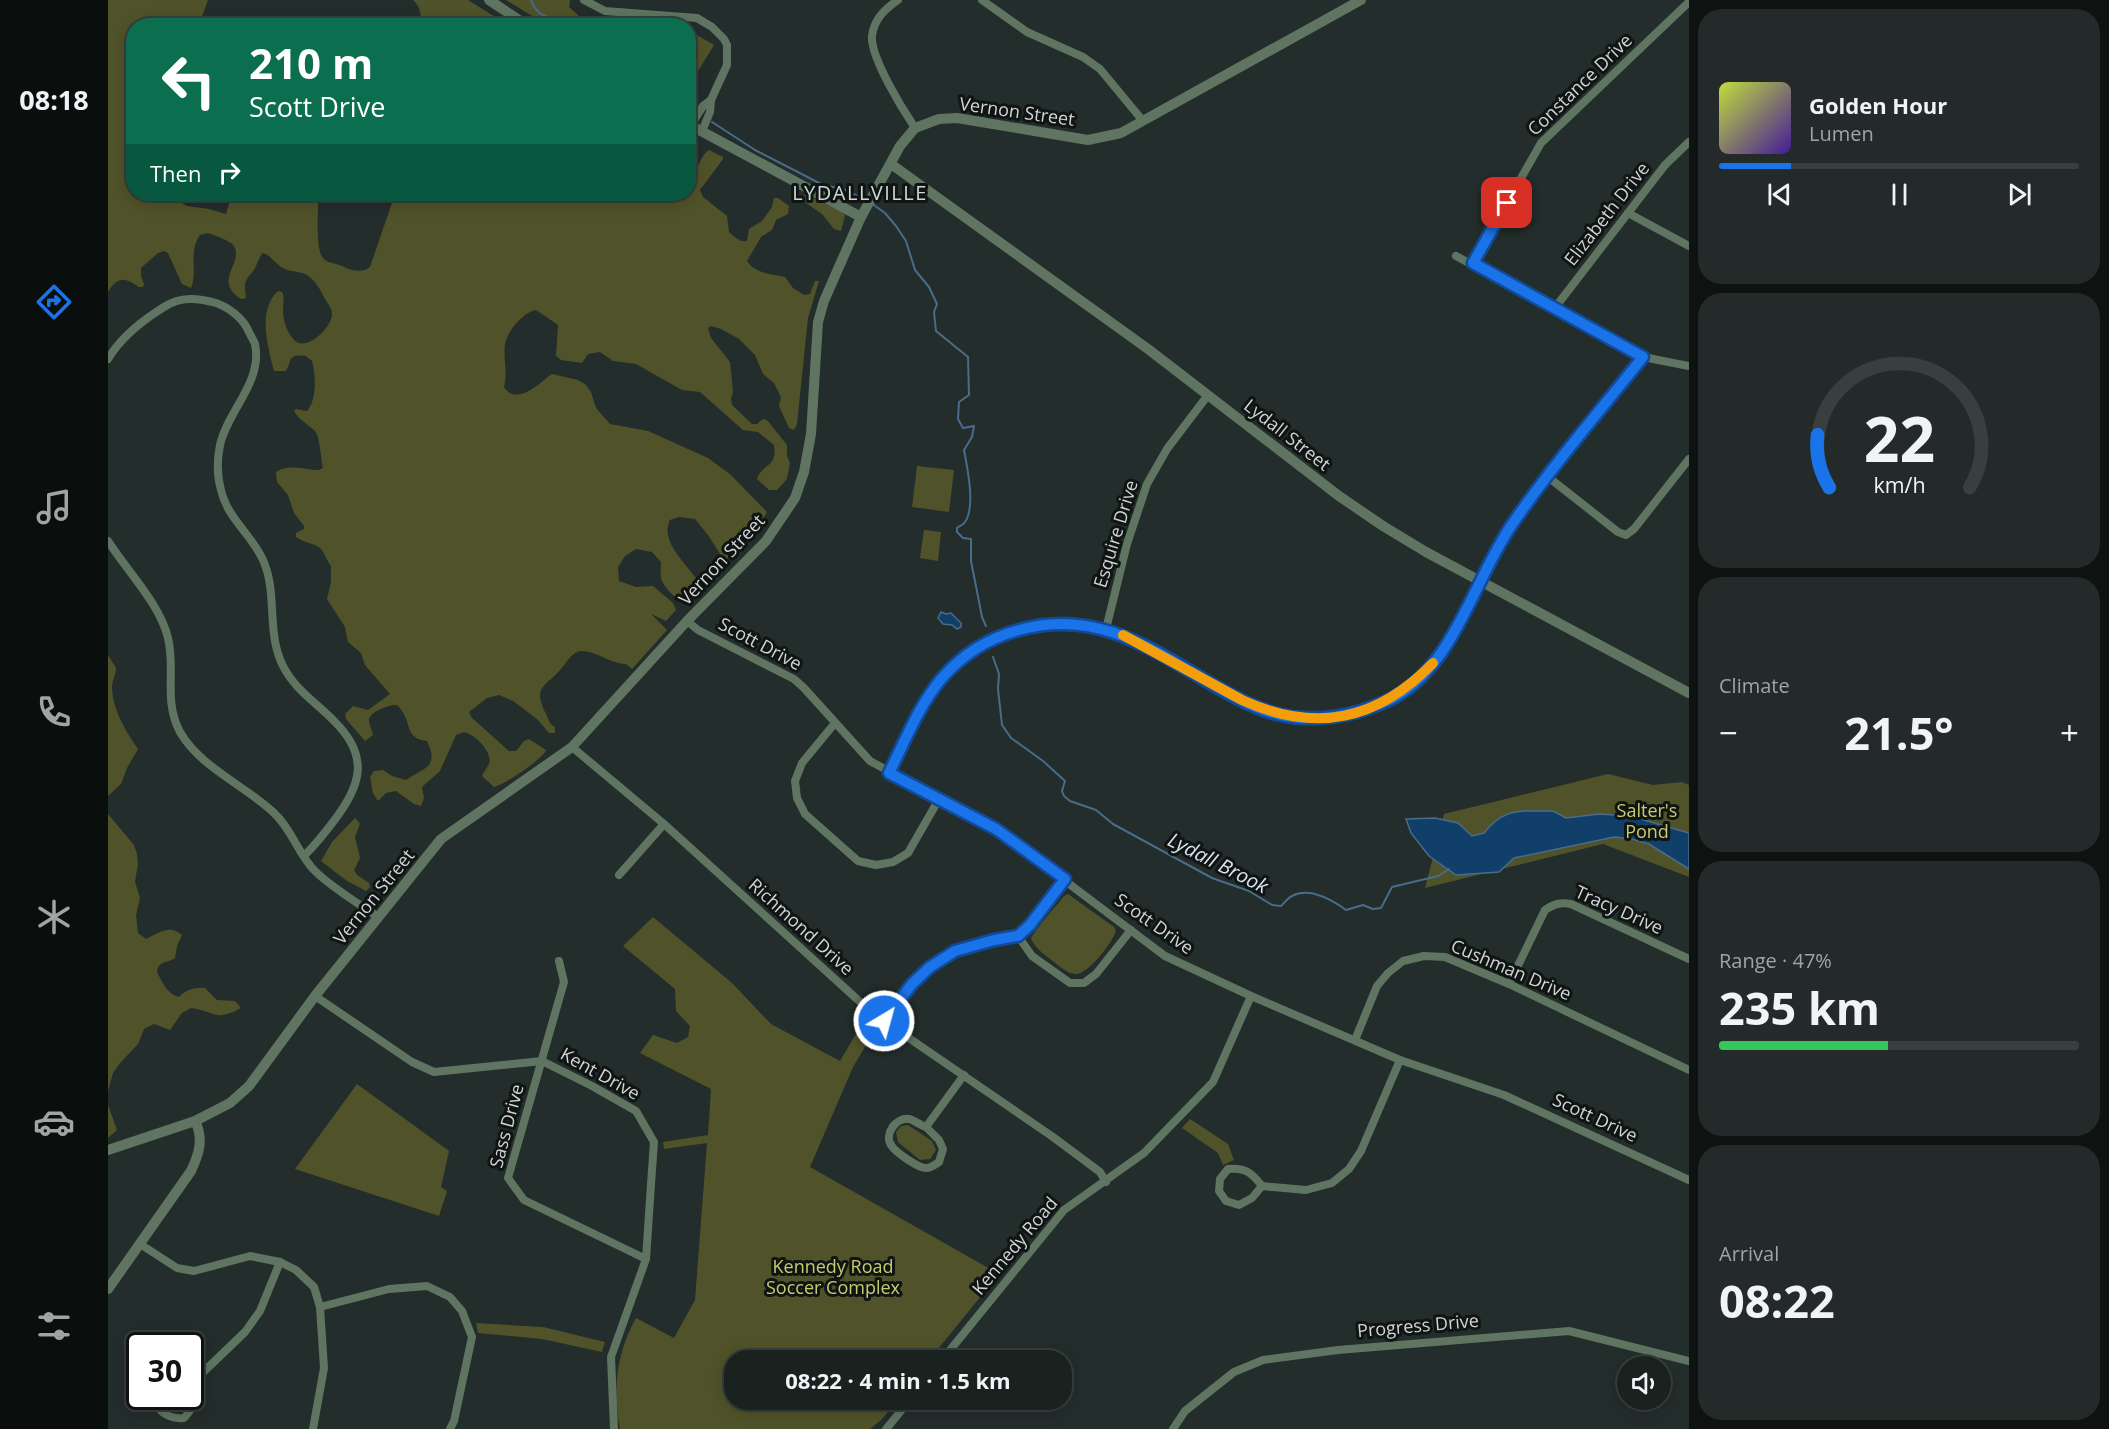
<!DOCTYPE html>
<html lang="en">
<head>
<meta charset="utf-8">
<style>
	:root { --surface:#1a2220; --page:#232a29; --text:#f1f3f6; --muted:#9fa4a5; --line:#383f3e; --accent:#1a73e8 }
	body { margin:0; font-family:"Open Sans",sans-serif; background:var(--page); color:var(--text); height:100vh; display:flex; flex-direction:column; font-size:22px; white-space:nowrap }
	* { box-sizing:border-box; margin:0 }
	p { font-size:20px; color:var(--muted) }
	.icon { flex:none; width:33px; height:33px; fill:none; stroke:currentColor; stroke-width:2; stroke-linecap:round; stroke-linejoin:round }
	.map { position:relative; flex:1; overflow:hidden }
	.details { display:flex; flex-direction:column; gap:9px; padding:9px; background:#0e1312; width:420px }
	.details>* { flex:none }
	.guide { position:absolute; left:18px; top:18px; width:570px; height:183px; border-radius:24px; box-shadow:0 3px 15px #0003,0 0 0 2px var(--line); background:#0b6e4f; color:#fff; overflow:hidden }
	.fabs { position:absolute; left:1509px; top:1356px; display:grid; gap:12px }
	.fabs a { display:grid; place-items:center; width:54px; height:54px; border-radius:50%; background:var(--surface); box-shadow:0 3px 15px #0003,0 0 0 2px var(--line); font-size:30px }
	.speed { position:absolute; left:18px; top:1332px; display:flex; gap:12px; font-size:30px; font-weight:700; text-align:center }
	.speed>* { display:grid; place-content:center; width:78px; height:78px; border-radius:50%; background:var(--surface); box-shadow:0 3px 15px #0003,0 0 0 2px var(--line); line-height:1 }
	.speed .limit { border:3px solid #111; border-radius:9px; background:#fff; color:#111 }
	.pin { position:absolute; display:grid; place-items:center; width:51px; height:51px; color:#fff; margin:-26px; border-radius:12px; box-shadow:0 3px 9px #0006 }
	.me { position:absolute; width:66px; margin:-33px; rotate:37deg; stroke-linejoin:round; filter:drop-shadow(0 0 4px #0008) }
	.turn { display:flex; align-items:center; gap:21px; height:126px; padding:0 24px; font-size:27px }
	.turn .icon { width:78px; height:78px; stroke-width:2.5 }
	.turn b { display:block; font-size:42px; line-height:51px }
	.then { display:flex; align-items:center; height:57px; padding:0 24px; background:#0003; gap:12px; font-size:22px }
	.big { font-size:45px; font-weight:700; line-height:1.1 }
	.details .tile { flex:1; display:flex; flex-direction:column; justify-content:center; gap:9px; min-width:0; padding:0 21px; border-radius:24px; background:var(--page) }
	.details .dial { align-items:center; gap:0 }
	.dial svg { height:156px; overflow:visible; fill:none; stroke:var(--line); stroke-width:7; stroke-linecap:round; text-anchor:middle }
	.dial text { fill:var(--text); stroke:none }
	.song { display:flex; align-items:center; gap:18px }
	.cover { width:72px; height:72px; border-radius:9px; background:linear-gradient(135deg,hsl(70 70% 55%),hsl(260 70% 35%)) }
	.played { height:6px; border-radius:3px; background:linear-gradient(90deg,var(--accent) 20%,var(--line) 20%) }
	.keys { display:flex; justify-content:space-around; direction:ltr }
	.heat { display:flex; justify-content:space-between; align-items:center; font-size:33px; direction:ltr }
	.charge { height:9px; border-radius:4px; background:linear-gradient(90deg,#34c759 47%,var(--line) 0) }
	.trip { position:absolute; left:616px; top:1350px; width:348px; height:60px; border-radius:24px; background:var(--surface); box-shadow:0 3px 15px #0003,0 0 0 2px var(--line); font-weight:700; line-height:60px; text-align:center }
	main { display:flex; flex:1; min-height:0 }
	.tab-bar { display:flex; flex-direction:column; width:108px; justify-content:space-around; align-items:center; background:#0a0e0d; color:var(--muted) }
	.tab-bar .icon { width:42px; height:42px }
	.tab-bar .active { color:var(--accent) }
	.tab-bar b { font-size:27px; color:var(--text) }
	.map>svg:first-child { display:block }
	.green { fill:#505329 }
	.water { fill:#103f6a; stroke:#496c8a; stroke-width:1.5 }
	.lines { fill:none; stroke-linecap:round; stroke-linejoin:round }
	.stream { stroke:#496c8a; stroke-width:2 }
	.minor { stroke:#5f7561; stroke-width:8 }
	.tertiary { stroke:#5f7561; stroke-width:10 }
	.route-casing { stroke:#114b97; stroke-width:15 }
	.route { stroke:#1a73e8; stroke-width:10 }
	.slow { stroke:#f59e0b; stroke-width:10 }
	.labels { text-anchor:middle; stroke-width:6; stroke-linejoin:round; paint-order:stroke }
	.street-label { font-size:18px; fill:#cfd6d5; stroke:#101413 }
	.park-label { font-size:18px; fill:#c6cd6e; stroke:#101413 }
	.neighbourhood-label { font-size:20px; letter-spacing:1.5px; fill:#ccd9d6; stroke:#101413 }
	.water-label { font-size:20px; font-style:italic; fill:#d7e4f2; stroke:#101413 }
</style>
</head>
<body>
<main>
<nav class="tab-bar">
<b>08:18</b>
<svg class="icon active" aria-label="directions" viewBox="0 0 24 24"><path d="M12 3l9 9-9 9-9-9zM9 14v-3h6M13 9l2 2-2 2"/></svg>
<svg class="icon" aria-label="music" viewBox="0 0 24 24"><path d="M9 18V5l10-2v13"/><circle cx="6" cy="18" r="3"/><circle cx="16" cy="16" r="3"/></svg>
<svg class="icon" aria-label="phone" viewBox="0 0 24 24"><path d="M5 4h4l2 5-3 2q2 4 5 5l2-3 5 2v4C11 20 4 13 5 4z"/></svg>
<svg class="icon" aria-label="climate" viewBox="0 0 24 24"><path d="M12 3v18M4 7l16 10M4 17L20 7"/></svg>
<svg class="icon" aria-label="car" viewBox="0 0 24 24"><path d="M5 17H2v-5l4-1 3-4h7l3 4 3 1v5h-3M9 17h6M6 11h13"/><circle cx="7" cy="17" r="2"/><circle cx="17" cy="17" r="2"/></svg>
<svg class="icon" aria-label="filters" viewBox="0 0 24 24"><path d="M4 7h16M4 17h16"/><circle cx="9" cy="7" r="2"/><circle cx="15" cy="17" r="2"/></svg>
</nav>
<div class="map">
<svg width="1581" height="1429" viewBox="0 0 1581 1429">
	<rect width="100%" height="100%" fill="#232d2b"/>
	<g class="green">
		<path d="M 0,0 L 100,0 L 93,19 L 93,25 L 26,26 L 25,129 L 17,151 L 16,166 L 25,177 L 26,194 L 59,194 L 79,206 L 101,209 L 118,214 L 124,194 L 211,194 C 210,205 207,250 215,258 C 220,264 230,263 236,267 C 244,271 255,273 262,267 L 287,194 L 580,194 L 581,180 C 591,173 590,157 601,150 L 615,157 L 615,159 L 592,190 L 595,197 L 619,216 L 621,232 C 625,236 633,243 639,241 L 641,229 L 654,221 L 664,207 L 666,198 L 670,198 L 681,206 L 680,214 L 668,220 L 664,230 L 653,237 L 639,261 C 646,273 665,275 677,277 L 685,288 L 696,295 L 702,294 L 707,281 L 711,281 L 700,318 L 689,424 L 686,430 L 681,428 L 671,406 L 673,398 L 671,393 L 666,383 L 655,374 L 647,355 L 631,339 L 613,329 L 603,326 L 600,328 L 603,338 L 622,362 L 625,392 L 623,399 L 624,405 L 644,424 L 649,424 L 655,419 L 659,420 L 679,445 L 679,456 L 682,463 L 679,479 L 669,490 L 661,490 L 649,479 C 653,464 670,468 666,445 L 650,432 L 635,430 L 592,392 L 574,390 L 528,364 L 505,361 L 492,352 L 480,354 L 474,363 L 453,360 L 448,356 L 450,325 L 428,310 C 415,312 399,332 397,344 C 395,358 400,372 396,387 C 409,407 431,383 444,374 L 470,380 L 477,384 L 483,392 L 488,408 L 502,424 L 540,431 L 600,458 L 623,475 L 659,512 C 657,518 624,558 618,560 L 614,557 L 600,535 L 587,519 L 571,517 L 562,520 C 551,542 580,565 590,581 L 589,590 L 579,603 C 569,601 556,588 553,578 C 552,573 553,567 553,562 L 544,552 L 528,549 L 517,556 L 510,567 L 511,581 L 528,587 L 545,586 L 565,603 L 568,610 L 558,621 L 543,614 L 559,630 L 524,669 L 518,664 C 503,664 489,651 473,651 C 463,652 458,664 452,670 C 437,687 425,687 437,712 C 441,719 440,723 447,727 L 447,733 L 441,733 L 429,719 L 405,701 L 391,695 L 379,698 L 361,712 L 364,718 L 401,751 L 408,751 L 416,741 L 421,739 L 438,750 C 434,760 397,784 386,787 L 374,776 C 376,771 379,768 381,764 C 385,751 366,734 356,732 L 348,735 L 332,771 L 314,787 L 316,798 L 313,806 L 306,804 L 288,791 L 278,793 L 270,801 L 265,793 L 262,777 L 266,771 L 275,770 L 284,776 L 298,780 C 315,768 332,768 319,741 C 294,738 306,721 289,705 C 282,704 261,712 261,720 C 261,724 264,731 265,735 L 257,741 L 238,719 L 237,714 L 245,706 L 260,710 L 282,694 L 257,665 L 253,653 L 240,642 L 237,627 L 219,599 L 223,582 L 223,566 C 218,560 217,553 212,548 C 206,543 196,543 188,537 L 188,533 L 196,529 L 196,526 L 186,513 L 180,495 L 169,482 L 168,472 C 180,463 198,470 211,470 L 215,468 C 213,459 212,437 207,431 C 200,424 191,420 186,411 L 188,409 L 199,411 C 209,400 208,375 204,361 L 198,356 C 179,354 185,359 178,371 L 166,371 C 160,347 149,310 170,291 L 174,292 C 177,298 175,304 175,310 C 175,321 179,332 186,340 C 198,353 225,327 224,313 C 223,306 218,302 216,297 C 212,289 207,280 199,275 C 192,271 184,272 177,269 C 168,265 164,256 155,253 C 149,259 150,265 145,271 C 136,282 136,282 138,298 L 133,299 C 104,280 136,264 126,246 C 123,241 106,235 100,233 L 92,235 C 80,251 90,273 83,288 L 74,284 L 60,253 L 56,251 L 50,253 L 33,268 L 33,276 L 36,284 L 35,287 L 31,287 C 18,278 10,275 0,292 Z"/>
		<path d="M 305,0 L 360,0 L 400,25 L 311,25 C 315,16 312,6 305,0 Z"/>
		<polygon points="398,0 462,0 461,7 471,16 477,25 439,25"/>
		<polygon points="587,34 606,45 584,81 581,79 581,46"/>
		<polygon points="697,194 734,212 737,215 733,231 726,229 714,214 698,203 695,198"/>
		<polygon points="809,466 846,470 841,512 804,507"/>
		<polygon points="816,530 833,532 830,561 812,558"/>
		<path d="M 0,655 L 8,668 C 8,675 4,680 4,687 C 4,708 18,732 30,749 L 19,768 L 13,784 L 0,796 Z"/>
		<polygon points="1500,774 1545,785 1574,782 1581,785 1581,877 1495,844 1317,888 1336,814"/>
		<path d="M 0,814 L 26,845 L 29,854 L 30,864 L 27,882 L 32,898 L 28,915 L 30,933 L 38,939 C 51,933 61,924 74,935 L 69,946 L 67,958 C 58,964 51,960 49,972 C 54,982 60,995 71,997 C 77,990 88,987 97,988 L 109,1000 L 127,1001 L 133,1008 C 107,1022 109,1012 83,1008 L 74,1013 L 62,1030 L 46,1024 L 36,1029 L 30,1044 L 12,1063 L 5,1073 L 0,1091 Z"/>
		<polygon points="247,818 252,824 247,837 252,858 246,870 249,875 261,883 262,887 258,891 239,881 213,861 224,842"/>
		<path d="M 960,894 L 1006,927 L 1008,931 C 1004,943 980,975 967,974 C 959,973 952,967 946,962 C 937,955 928,949 923,939 C 924,933 950,904 956,896 Z"/>
		<path d="M 545,917 L 624,983 L 663,1024 L 732,1061 L 758,1017 L 770,1025 L 745,1067 L 702,1167 L 891,1274 L 821,1360 L 627,1360 L 627,1400 L 790,1400 L 773,1420 L 762,1429 L 512,1429 C 505,1388 508,1354 528,1318 L 566,1338 L 587,1300 L 599,1143 L 556,1149 L 555,1142 L 600,1135 L 603,1089 L 532,1053 L 545,1035 L 569,1043 L 580,1037 L 582,1026 L 568,1011 L 567,989 L 515,946 Z"/>
		<polygon points="249,1084 341,1151 333,1187 339,1191 331,1216 187,1169"/>
		<polygon points="0,1105 9,1130 0,1138"/>
		<polygon points="1082,1119 1120,1144 1126,1160 1115,1165 1110,1153 1074,1128"/>
		<polygon points="800,1125 824,1141 828,1150 822,1159 812,1160 790,1142 788,1132 793,1126"/>
		<polygon points="368,1323 435,1327 497,1342 494,1352 434,1339 370,1333"/>
	</g>
	<g class="water">
		<polygon points="833,612 838,614 843,613 853,623 853,627 849,629 844,625 835,624 830,618"/>
		<path d="M 1416,811 L 1445,811 L 1458,818 L 1491,814 L 1522,816 L 1581,833 L 1581,869 L 1541,844 L 1524,839 L 1506,837 L 1406,858 L 1391,872 L 1348,875 L 1321,856 L 1303,833 L 1298,819 L 1327,818 L 1350,823 L 1364,836 L 1376,833 C 1387,819 1398,812 1416,811 Z"/>
	</g>
	<g class="lines">
		<g class="stream">
			<path d="M 423,0 C 431,22 444,13 459,26"/>
			<polyline points="580,104 587,108"/>
			<polyline points="604,122 647,150 715,185 735,189 758,200"/>
			<path d="M 763,203 L 777,213 L 788,226 L 798,241 L 807,270 L 821,287 L 829,304 L 826,312 L 828,331 L 860,357 L 861,395 L 851,402 L 850,419 L 855,428 L 866,426 L 864,437 L 856,450 C 859,467 868,506 857,522 C 855,525 852,526 849,528 L 849,532 L 855,538 L 863,539 L 863,561 L 874,617 L 878,626"/>
			<path d="M 885,657 L 891,674 L 890,689 L 894,725 L 903,738 L 935,761 L 957,781 L 954,791 L 956,796 L 962,801 L 988,810 L 1005,824 L 1104,878 L 1141,891 L 1164,905 L 1173,906 C 1176,903 1180,898 1184,896 C 1201,887 1224,900 1238,910 L 1255,905 L 1265,909 L 1273,908 L 1284,887 L 1330,876 L 1341,869"/>
		</g>
		<g class="minor">
			<polyline points="476,0 497,11 589,18 604,27 616,39 619,45 619,65 603,100 602,112 594,131"/>
			<path d="M 790,0 C 777,9 766,19 764,36 C 762,57 795,110 807,128"/>
			<polyline points="874,0 919,32 975,57 992,69 1035,121"/>
			<polyline points="583,125 595,106 603,100"/>
			<polyline points="1520,213 1581,246"/>
			<polyline points="1348,256 1535,357 1581,366"/>
			<polyline points="1365,263 1433,143 1581,2"/>
			<polyline points="1446,309 1557,165 1581,142"/>
			<path d="M 0,359 C 13,337 35,320 56,307 C 73,296 90,298 108,303 C 120,307 133,317 139,328 C 141,333 145,339 147,344 C 155,382 120,410 112,445 C 109,460 109,476 113,490 C 119,518 144,535 155,560 C 170,593 158,633 175,666 C 187,690 209,703 227,722 C 262,757 253,786 225,822 C 216,834 207,845 196,856"/>
			<polyline points="1440,477 1510,532 1518,535 1526,529 1581,459"/>
			<path d="M 0,541 C 19,571 52,604 60,638 C 68,670 55,700 72,732 C 92,767 136,785 165,812 C 184,829 190,854 207,871 C 224,888 250,903 270,917"/>
			<polyline points="579,621 590,630 686,679 696,688 762,761 888,829 1057,956 1143,996 1292,1060 1396,1095 1581,1180"/>
			<polyline points="998,629 1019,544 1039,484 1059,449 1100,395"/>
			<polyline points="727,723 694,763 687,781 689,798 697,814 750,861 768,865 785,862 800,853 831,799"/>
			<polyline points="464,747 556,824 750,1000 776,1021 945,1137 992,1172 998,1182"/>
			<path d="M 781,773 C 797,741 811,705 834,678 C 854,655 881,638 911,630 C 987,608 1040,647 1103,683 C 1125,696 1148,709 1173,715 C 1208,723 1246,716 1279,701 C 1347,669 1365,580 1405,523 C 1445,466 1491,412 1535,357"/>
			<polyline points="511,875 556,824"/>
			<polyline points="910,936 924,956 962,983 976,983 988,974 1023,930"/>
			<polyline points="451,961 456,982 400,1178 416,1200 538,1259"/>
			<path d="M 1401,984 L 1437,910 C 1446,904 1452,902 1463,904 L 1581,959"/>
			<polyline points="207,996 304,1062 326,1072 434,1061 484,1086 528,1111 546,1142 543,1184 538,1259 503,1357 506,1429"/>
			<polyline points="776,1021 804,984 822,967 847,951 886,940 910,936 922,925 957,879"/>
			<polyline points="1247,1040 1269,986 1280,973 1295,961 1316,956 1337,957 1401,984 1581,1070"/>
			<path d="M 818,1127 L 831,1140 L 835,1149 L 831,1162 C 827,1165 823,1168 818,1168 C 810,1168 787,1152 783,1145 C 776,1134 788,1117 801,1119 C 806,1120 812,1125 818,1127 L 856,1075"/>
			<path d="M 1154,1186 L 1144,1198 L 1131,1205 L 1118,1201 L 1111,1191 L 1112,1179 L 1120,1169 C 1137,1167 1144,1173 1154,1186 L 1198,1190 L 1224,1183 L 1241,1169 L 1253,1151 L 1292,1060"/>
			<polyline points="32,1244 69,1268 86,1271 142,1256 172,1262 188,1270 206,1287 212,1307 216,1368 205,1429"/>
			<polyline points="212,1307 281,1289 319,1286 342,1297 354,1311 364,1337 346,1421 342,1429"/>
			<polyline points="834,1360 956,1210 1036,1153 1105,1082 1143,996"/>
			<path d="M 50,1396 C 46,1413 63,1419 76,1418 C 88,1406 86,1396 87,1380 L 137,1332 L 152,1311 L 172,1262"/>
			<polyline points="778,1429 802,1400"/>
			<polyline points="1065,1429 1077,1411 1126,1372 1155,1360 1230,1350 1461,1331 1581,1361"/>
		</g>
		<g class="tertiary">
			<polyline points="381,0 420,26"/>
			<polyline points="580,124 753,217"/>
			<polyline points="783,164 1040,349 1231,496 1275,526 1318,552 1581,693"/>
			<polyline points="0,1150 87,1121 122,1103 141,1086 207,996 333,839 464,747 579,621 658,541 687,498 696,472 703,434 710,322 716,301 734,260 753,217 792,146 807,128 831,119 849,118 980,140 1013,133 1253,0"/>
			<path d="M 0,1289 L 83,1171 C 91,1154 96,1139 87,1121"/>
		</g>
	</g>
	<g class="lines">
		<g class="route-casing">
			<path id="route" d="M 776,1021 L 804,984 L 822,967 L 847,951 L 886,940 L 910,936 L 922,925 L 957,879 L 888,829 L 781,773 C 797,741 811,705 834,678 C 854,655 881,638 911,630 C 988,608 1044,649 1107,686 C 1128,698 1150,710 1173,715 C 1208,723 1246,716 1279,701 C 1346,670 1365,580 1405,523 C 1445,465 1491,412 1535,357 L 1365,263 L 1399,203"/>
		</g>
		<use href="#route" class="route"/>
		<path class="slow" d="M 1015,635 L 1134,700 C 1208,734 1270,720 1325,663"/>
	</g>
	<g class="labels">
		<g class="street-label">
			<text transform="translate(1472 85) rotate(-44)" y="6">Constance Drive</text>
			<text transform="translate(909 112) rotate(8)" y="6">Vernon Street</text>
			<text transform="translate(1499 214) rotate(-52)" y="6">Elizabeth Drive</text>
			<text transform="translate(1179 435) rotate(38)" y="6">Lydall Street</text>
			<text transform="translate(1008 534) rotate(-73)" y="6">Esquire Drive</text>
			<text transform="translate(614 560) rotate(-47)" y="6">Vernon Street</text>
			<text transform="translate(652 644) rotate(28)" y="6">Scott Drive</text>
			<text transform="translate(266 897) rotate(-51)" y="6">Vernon Street</text>
			<text transform="translate(1511 910) rotate(24)" y="6">Tracy Drive</text>
			<text transform="translate(1046 924) rotate(35)" y="6">Scott Drive</text>
			<text transform="translate(693 927) rotate(42)" y="6">Richmond Drive</text>
			<text transform="translate(1403 970) rotate(23)" y="6">Cushman Drive</text>
			<text transform="translate(492 1074) rotate(29)" y="6">Kent Drive</text>
			<text transform="translate(1487 1118) rotate(25)" y="6">Scott Drive</text>
			<text transform="translate(399 1126) rotate(-75)" y="6">Sass Drive</text>
			<text transform="translate(907 1246) rotate(-50)" y="6">Kennedy Road</text>
			<text transform="translate(1310 1326) rotate(-5)" y="6">Progress Drive</text>
		</g>
		<g class="park-label">
			<text x="1539" y="817">Salter's<tspan x="1539" dy="21">Pond</tspan></text>
			<text x="725" y="1273">Kennedy Road<tspan x="725" dy="21">Soccer Complex</tspan></text>
		</g>
		<g class="neighbourhood-label">
			<text x="752" y="200">LYDALLVILLE</text>
		</g>
		<g class="water-label">
			<text transform="translate(1110 863) rotate(27)" y="7">Lydall Brook</text>
		</g>
	</g>
</svg>
<div class="fabs">
<a><svg class="icon" aria-label="sound" viewBox="0 0 24 24"><path d="M4 9h4l5-4v14l-5-4H4zM17 9q2 3 0 6"/></svg></a>
</div>
<div class="speed"><div class="limit">30</div></div>
<div class="pin" style="left:1399px;top:203px;background:#d93025"><svg class="icon" aria-label="arrive" viewBox="0 0 24 24"><path d="M6 21V4h12l-3 4 3 4H6"/></svg></div>
<svg class="me" style="left:776px;top:1021px" viewBox="-20 -20 40 40"><circle r="17" fill="#1a73e8" stroke="#fff" stroke-width="3"/><path d="M0-11L8 9 0 5-8 9z" fill="#fff"/></svg>
<div class="trip">08:22 · 4 min · 1.5 km</div>
<div class="guide">
<div class="turn"><svg class="icon" aria-label="left" viewBox="0 0 24 24"><path d="M17 20v-9H6M10 6l-5 5 5 5"/></svg><div><b>210 m</b>Scott Drive</div></div>
<div class="then">Then<svg class="icon" aria-label="right" viewBox="0 0 24 24"><path d="M7 20v-9h11M14 6l5 5-5 5"/></svg></div>
</div>
</div>
<section class="details">
<div class="tile">
<div class="song"><i class="cover"></i><div><b>Golden Hour</b><p>Lumen</p></div></div>
<div class="played"></div>
<div class="keys"><svg class="icon" aria-label="previous" viewBox="0 0 24 24"><path d="M18 5L8 12l10 7zM5 5v14"/></svg><svg class="icon" aria-label="pause" viewBox="0 0 24 24"><path d="M8 5v14M16 5v14"/></svg><svg class="icon" aria-label="next" viewBox="0 0 24 24"><path d="M6 5l10 7-10 7zM19 5v14"/></svg></div>
</div>
<div class="tile dial"><svg viewBox="0 0 100 80">
<path d="M14 69A42 42 0 1 1 86 69"/>
<path d="M14 69A42 42 0 0 1 8 42" stroke="#1a73e8"/>
<text x="50" y="56" font-size="32" font-weight="700">22</text>
<text x="50" y="72" font-size="11">km/h</text>
</svg></div>
<div class="tile"><p>Climate</p>
<div class="heat"><a>−</a><b class="big">21.5°</b><a>+</a></div>
</div>
<div class="tile"><p>Range · 47%</p><b class="big">235 km</b><div class="charge"></div></div>
<div class="tile"><p>Arrival</p><b class="big">08:22</b></div>
</section>
</main>
</body>
</html>
